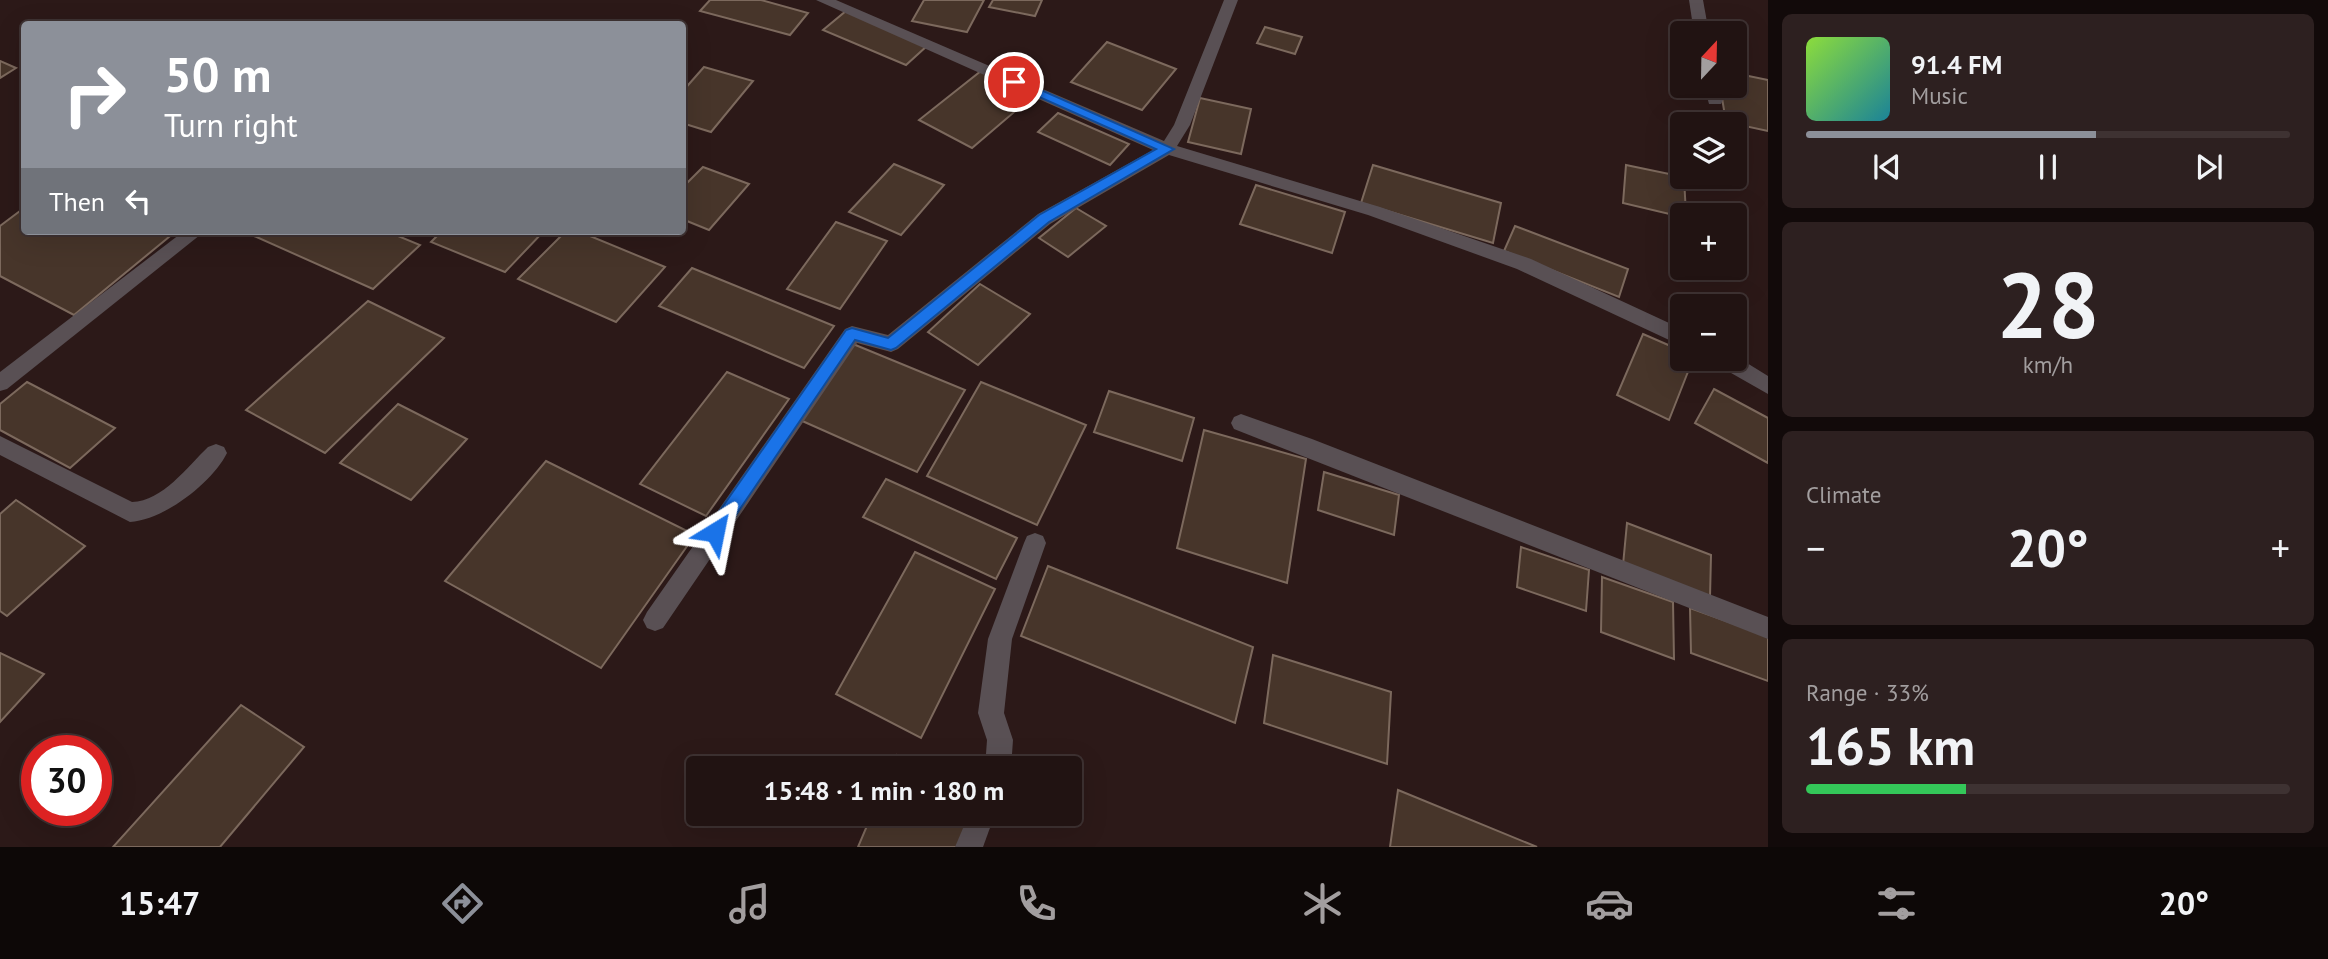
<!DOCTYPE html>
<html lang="en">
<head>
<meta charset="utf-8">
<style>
	:root { --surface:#211312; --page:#2d2020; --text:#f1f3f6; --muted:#a29e9f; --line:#3e3232; --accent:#8c9099 }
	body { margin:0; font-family:"PT Sans",sans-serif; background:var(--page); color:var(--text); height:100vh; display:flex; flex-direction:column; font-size:26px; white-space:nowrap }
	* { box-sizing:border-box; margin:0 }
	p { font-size:23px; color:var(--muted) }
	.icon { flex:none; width:38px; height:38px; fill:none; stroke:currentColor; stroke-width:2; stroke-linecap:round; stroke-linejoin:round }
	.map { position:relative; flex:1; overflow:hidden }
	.sheet { display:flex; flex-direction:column; gap:14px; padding:14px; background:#120a0a; width:560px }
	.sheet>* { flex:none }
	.guide { position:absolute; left:21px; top:21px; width:665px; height:214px; border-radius:7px; box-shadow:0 7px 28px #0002,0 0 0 2px var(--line); background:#8c9099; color:#fff; overflow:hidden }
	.needle { width:46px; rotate:22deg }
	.buttons { position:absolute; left:1670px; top:21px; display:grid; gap:14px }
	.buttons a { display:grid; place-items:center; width:77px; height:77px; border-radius:7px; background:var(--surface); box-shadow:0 7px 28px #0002,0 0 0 2px var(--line); font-size:35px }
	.speed { position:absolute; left:21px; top:735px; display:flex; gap:14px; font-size:35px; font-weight:700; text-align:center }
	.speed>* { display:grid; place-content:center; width:91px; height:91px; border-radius:50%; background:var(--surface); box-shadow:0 7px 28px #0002,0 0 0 2px var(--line); line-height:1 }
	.speed .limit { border:10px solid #d22; background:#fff; color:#111 }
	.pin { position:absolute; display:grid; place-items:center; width:60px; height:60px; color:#fff; margin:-30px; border:4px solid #fff; border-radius:50%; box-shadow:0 2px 7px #0007 }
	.me { position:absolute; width:77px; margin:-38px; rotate:35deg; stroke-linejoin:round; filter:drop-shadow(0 0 5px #0008) }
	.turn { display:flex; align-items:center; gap:24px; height:147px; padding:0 28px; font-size:32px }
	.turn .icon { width:91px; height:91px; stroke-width:2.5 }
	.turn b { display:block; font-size:49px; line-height:60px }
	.then { display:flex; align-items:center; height:66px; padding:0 28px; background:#0003; gap:14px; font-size:26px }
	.big { font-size:52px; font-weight:700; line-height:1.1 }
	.sheet .card { flex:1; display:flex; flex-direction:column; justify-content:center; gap:10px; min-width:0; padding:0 24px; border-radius:10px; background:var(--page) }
	.sheet .dial { align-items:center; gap:0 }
	.dial b { font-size:91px; line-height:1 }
	.song { display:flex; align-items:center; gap:21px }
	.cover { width:84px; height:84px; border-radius:10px; background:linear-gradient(135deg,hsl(90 70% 55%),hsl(190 70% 35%)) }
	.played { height:7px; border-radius:4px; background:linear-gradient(90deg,var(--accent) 60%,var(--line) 60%) }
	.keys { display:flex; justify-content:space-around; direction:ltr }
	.heat { display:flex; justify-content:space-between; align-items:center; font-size:38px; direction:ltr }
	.charge { height:10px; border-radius:5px; background:linear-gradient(90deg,#34c759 33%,var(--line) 0) }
	.trip { position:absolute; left:686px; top:756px; width:396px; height:70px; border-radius:7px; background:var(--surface); box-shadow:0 7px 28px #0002,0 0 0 2px var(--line); font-weight:700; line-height:70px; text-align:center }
	.tab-bar { display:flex; height:112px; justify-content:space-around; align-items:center; background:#0d0807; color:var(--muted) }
	.tab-bar .icon { width:49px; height:49px }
	.tab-bar .selected { color:var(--accent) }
	.tab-bar b { font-size:32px; color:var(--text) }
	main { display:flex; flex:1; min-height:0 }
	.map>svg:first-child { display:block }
	.building { fill:#47352a; stroke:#7c695d; stroke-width:2 }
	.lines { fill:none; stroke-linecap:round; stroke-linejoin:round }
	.minor { fill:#595054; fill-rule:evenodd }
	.route { fill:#1a73e8; stroke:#114b97; stroke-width:2 }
</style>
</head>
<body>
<main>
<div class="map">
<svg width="1768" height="847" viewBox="0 0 1768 847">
	<rect width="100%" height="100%" fill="#2c1918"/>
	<g class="building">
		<polygon points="710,0 761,0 808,13 790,35 700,11"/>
		<polygon points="924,0 984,0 967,32 912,21"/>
		<polygon points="993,0 1042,0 1035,16 989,7"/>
		<polygon points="846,11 928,45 906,65 823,30"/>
		<polygon points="1265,27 1302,37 1295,54 1257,43"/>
		<polygon points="1107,42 1176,69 1142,110 1071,82"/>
		<polygon points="0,61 16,68 0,78"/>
		<polygon points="704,67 753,81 711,132 682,123 682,92"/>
		<polygon points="981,71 1033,96 972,148 919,120"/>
		<polygon points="1734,73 1768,80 1768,131 1726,122 1720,86 1734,86"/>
		<polygon points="1200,98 1251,109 1241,154 1188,142"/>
		<polygon points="1058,113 1129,144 1110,165 1038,132"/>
		<polygon points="894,164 944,185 901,235 849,212"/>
		<polygon points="1373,165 1501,203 1493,243 1361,203"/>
		<polygon points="1626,165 1684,177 1686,215 1682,217 1623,203"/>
		<polygon points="703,167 749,184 709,230 682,219 682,188"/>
		<polygon points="1256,185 1345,212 1332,253 1240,224"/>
		<polygon points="24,208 24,231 157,231 169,237 74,315 0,276 0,226"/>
		<polygon points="1076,208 1106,226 1068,257 1039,238"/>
		<polygon points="836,222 887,241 840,309 787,289"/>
		<polygon points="1515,226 1628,269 1619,297 1504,251"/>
		<polygon points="243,231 386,231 420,245 373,289"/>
		<polygon points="442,231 544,231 505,272 431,242"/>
		<polygon points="566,231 578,231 665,267 616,322 518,279"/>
		<polygon points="692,268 834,326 804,368 659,306"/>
		<polygon points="980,284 1030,314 978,365 928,332"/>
		<polygon points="368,301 444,338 325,453 246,410"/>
		<polygon points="1643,334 1682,351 1682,359 1693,359 1669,420 1617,395"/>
		<polygon points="853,344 965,390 917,472 800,420"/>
		<polygon points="727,372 789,399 706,516 640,484"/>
		<polygon points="27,382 115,428 70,468 0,430 0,404"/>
		<polygon points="981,382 1086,425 1037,525 927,476"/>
		<polygon points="1714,389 1768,418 1768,463 1695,423"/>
		<polygon points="1109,391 1194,418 1182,461 1094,432"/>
		<polygon points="398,404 467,439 411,500 340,463"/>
		<polygon points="1204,430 1306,459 1287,583 1177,548"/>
		<polygon points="546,461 695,535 601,668 445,581"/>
		<polygon points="1324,472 1399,495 1394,535 1318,510"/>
		<polygon points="886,479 1017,538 996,579 863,517"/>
		<polygon points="16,500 85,546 7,616 0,611 0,514"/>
		<polygon points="1627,523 1711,555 1710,597 1623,565"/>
		<polygon points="1521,547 1589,570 1586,611 1517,587"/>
		<polygon points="915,552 995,589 921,738 836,694"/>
		<polygon points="1048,566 1253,647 1235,723 1021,636"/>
		<polygon points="1602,577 1673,602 1674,659 1601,632"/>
		<polygon points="1690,608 1768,636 1768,681 1691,653"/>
		<polygon points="0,653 44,674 0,722"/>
		<polygon points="1273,655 1391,692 1387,764 1264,723"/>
		<polygon points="241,705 304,747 220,847 113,847"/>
		<polygon points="897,755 927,768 891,768"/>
		<polygon points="1398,790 1537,847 1390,847"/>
		<polygon points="872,814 975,814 962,847 858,847"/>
	</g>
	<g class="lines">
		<g class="minor">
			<polygon points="816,0 836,0 1164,141 1174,125 1224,0 1238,0 1190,125 1177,146 1380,207 1531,259 1682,329 1682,346 1517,269 1368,215 1169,155 1050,224 898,349 891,352 857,343 663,628 655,631 647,628 643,620 647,612 845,329 852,326 888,335 1038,214 1153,150"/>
			<polygon points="1689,0 1703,0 1709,33 1694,33"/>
			<polygon points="1704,86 1720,86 1723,100 1721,104 1709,104"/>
			<polygon points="184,231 205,231 7,389 0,391 0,372"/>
			<polygon points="1734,355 1768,376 1768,394 1717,365 1714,359 1734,359"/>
			<polygon points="1241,414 1312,439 1768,617 1768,639 1234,429 1231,423 1234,417"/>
			<path d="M 0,436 L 132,502 C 163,501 187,467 208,447 L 216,444 L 224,447 L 227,453 C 212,483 164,520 130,522 L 0,455 Z"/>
			<polygon points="1035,533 1043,536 1046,543 1012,639 1004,713 1013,740 1011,768 985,768 987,740 978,713 988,639 1024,543 1027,536"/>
			<polygon points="969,814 995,814 983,847 955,847"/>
		</g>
	</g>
	<polygon class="route" points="1014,78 1174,149 1049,222 896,348 891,350 855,340 721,537 709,537 707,532 709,526 846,330 852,328 888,338 1039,215 1156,149 1010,84 1010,79"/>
</svg>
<div class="buttons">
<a><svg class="needle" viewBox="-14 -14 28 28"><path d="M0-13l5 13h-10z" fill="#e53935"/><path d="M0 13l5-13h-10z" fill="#a29e9f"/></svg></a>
<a><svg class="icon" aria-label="layers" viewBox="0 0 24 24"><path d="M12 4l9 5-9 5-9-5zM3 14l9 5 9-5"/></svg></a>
<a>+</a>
<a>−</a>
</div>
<div class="speed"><div class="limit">30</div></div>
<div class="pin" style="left:1014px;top:82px;background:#d93025"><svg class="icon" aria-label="arrive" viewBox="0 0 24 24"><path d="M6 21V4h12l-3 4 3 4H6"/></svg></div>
<svg class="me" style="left:715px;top:532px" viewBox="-20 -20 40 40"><path d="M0-17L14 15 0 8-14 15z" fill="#1a73e8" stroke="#fff" stroke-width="4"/></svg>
<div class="trip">15:48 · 1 min · 180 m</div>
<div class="guide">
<div class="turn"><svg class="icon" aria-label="right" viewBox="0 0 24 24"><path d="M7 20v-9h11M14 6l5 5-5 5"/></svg><div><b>50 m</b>Turn right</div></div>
<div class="then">Then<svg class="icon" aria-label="left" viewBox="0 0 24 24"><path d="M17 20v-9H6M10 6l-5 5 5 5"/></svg></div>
</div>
</div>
<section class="sheet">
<div class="card">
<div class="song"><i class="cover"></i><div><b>91.4 FM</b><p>Music</p></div></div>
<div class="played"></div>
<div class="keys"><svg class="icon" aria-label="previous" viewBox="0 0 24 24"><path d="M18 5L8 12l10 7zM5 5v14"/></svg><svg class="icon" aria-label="pause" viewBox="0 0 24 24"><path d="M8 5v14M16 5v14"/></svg><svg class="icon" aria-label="next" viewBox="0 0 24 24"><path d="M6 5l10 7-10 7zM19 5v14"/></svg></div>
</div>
<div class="card dial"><b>28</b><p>km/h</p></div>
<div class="card"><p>Climate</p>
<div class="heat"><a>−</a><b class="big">20°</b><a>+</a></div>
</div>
<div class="card"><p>Range · 33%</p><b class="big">165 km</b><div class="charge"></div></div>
</section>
</main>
<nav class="tab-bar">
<b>15:47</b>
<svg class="icon selected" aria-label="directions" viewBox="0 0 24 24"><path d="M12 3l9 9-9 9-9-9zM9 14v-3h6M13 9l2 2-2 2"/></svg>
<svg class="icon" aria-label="music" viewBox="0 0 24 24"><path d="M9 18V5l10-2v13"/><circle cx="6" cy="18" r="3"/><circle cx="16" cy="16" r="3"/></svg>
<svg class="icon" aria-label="phone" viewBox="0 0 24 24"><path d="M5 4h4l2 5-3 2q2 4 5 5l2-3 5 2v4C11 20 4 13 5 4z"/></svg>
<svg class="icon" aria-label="climate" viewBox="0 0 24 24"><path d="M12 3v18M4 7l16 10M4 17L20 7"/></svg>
<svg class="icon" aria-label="car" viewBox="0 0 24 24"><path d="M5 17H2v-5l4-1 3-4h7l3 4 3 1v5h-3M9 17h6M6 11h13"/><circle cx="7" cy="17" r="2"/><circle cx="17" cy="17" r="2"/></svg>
<svg class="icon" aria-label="filters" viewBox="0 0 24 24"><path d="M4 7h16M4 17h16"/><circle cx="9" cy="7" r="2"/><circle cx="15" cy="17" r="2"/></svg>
<b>20°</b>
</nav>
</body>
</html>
